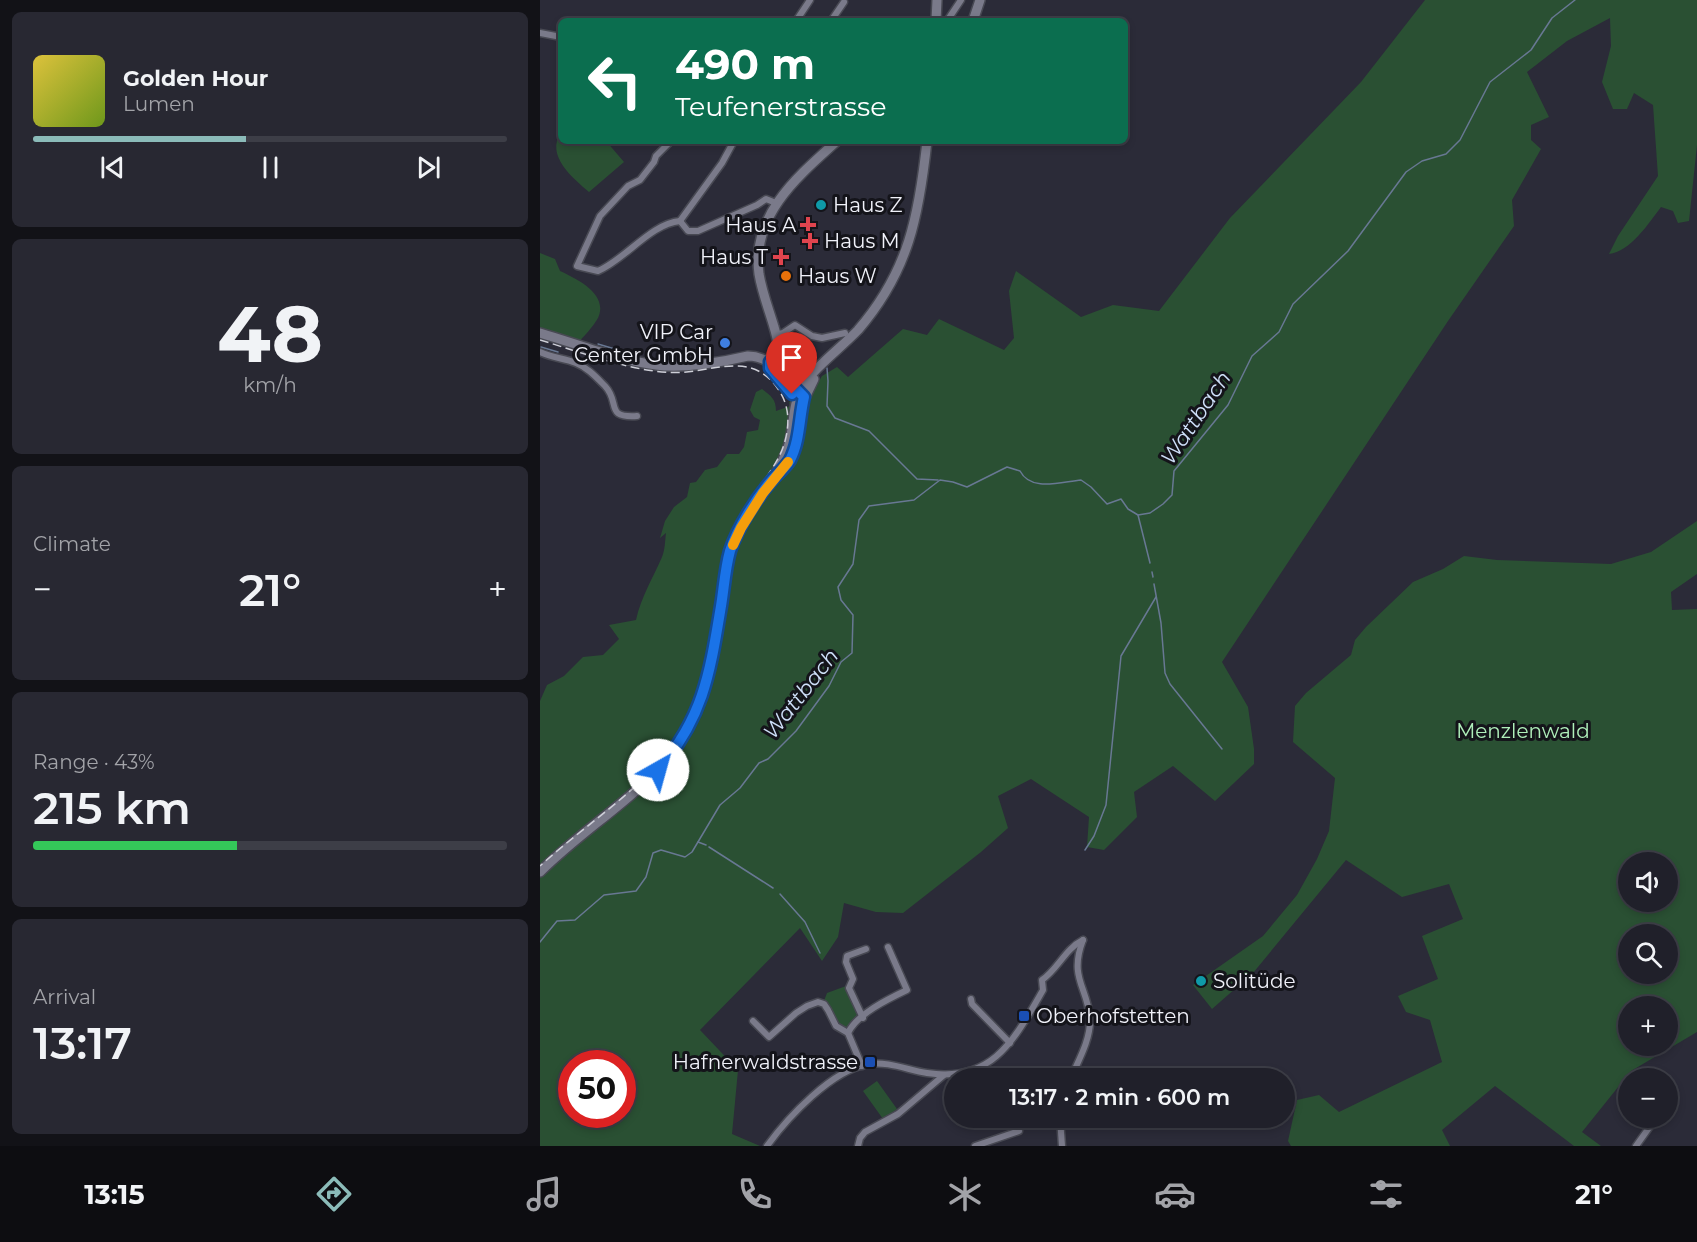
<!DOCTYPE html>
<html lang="en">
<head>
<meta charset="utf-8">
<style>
	:root { --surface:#20202a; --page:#282832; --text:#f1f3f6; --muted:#a2a3a8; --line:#3d3e47; --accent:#8bbbb9 }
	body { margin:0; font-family:Montserrat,sans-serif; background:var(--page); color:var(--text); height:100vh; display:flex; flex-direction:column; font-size:22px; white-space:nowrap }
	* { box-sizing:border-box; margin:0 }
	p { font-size:20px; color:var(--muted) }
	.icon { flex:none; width:33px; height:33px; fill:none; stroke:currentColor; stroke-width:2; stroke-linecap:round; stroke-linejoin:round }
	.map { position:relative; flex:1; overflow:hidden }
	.details { display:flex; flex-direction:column; gap:12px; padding:12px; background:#121217; width:540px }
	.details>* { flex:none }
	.hud { position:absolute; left:18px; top:18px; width:570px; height:126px; border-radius:9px; box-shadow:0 3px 9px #0003,0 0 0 2px var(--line); background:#0b6e4f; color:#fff; overflow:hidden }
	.fabs { position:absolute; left:1078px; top:852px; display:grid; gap:12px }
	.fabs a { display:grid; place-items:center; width:60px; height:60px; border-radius:50%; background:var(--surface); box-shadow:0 3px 9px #0003,0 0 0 2px var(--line); font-size:30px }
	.speed { position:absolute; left:18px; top:1050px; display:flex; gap:12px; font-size:30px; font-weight:700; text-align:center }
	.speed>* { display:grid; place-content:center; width:78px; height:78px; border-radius:50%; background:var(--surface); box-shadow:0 3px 9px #0003,0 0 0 2px var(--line); line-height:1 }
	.speed .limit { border:9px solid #d22; background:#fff; color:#111 }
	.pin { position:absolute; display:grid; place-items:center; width:51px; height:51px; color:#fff; margin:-62px -26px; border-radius:50% 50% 50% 0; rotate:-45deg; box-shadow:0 0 6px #0007 }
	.pin .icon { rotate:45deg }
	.me { position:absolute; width:66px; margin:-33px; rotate:38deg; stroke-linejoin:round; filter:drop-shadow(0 0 4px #0008) }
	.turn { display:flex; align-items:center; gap:21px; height:126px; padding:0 18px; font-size:27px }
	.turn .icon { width:78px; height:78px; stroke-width:2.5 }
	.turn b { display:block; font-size:42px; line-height:51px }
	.big { font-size:45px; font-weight:600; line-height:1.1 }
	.details .widget { flex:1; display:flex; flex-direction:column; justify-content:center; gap:9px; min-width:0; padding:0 21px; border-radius:9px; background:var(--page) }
	.details .dial { align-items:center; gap:0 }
	.dial b { font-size:78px; line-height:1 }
	.song { display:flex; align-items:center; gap:18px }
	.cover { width:72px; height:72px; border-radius:9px; background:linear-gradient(135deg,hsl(50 70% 55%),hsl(80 70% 35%)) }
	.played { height:6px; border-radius:3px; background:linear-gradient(90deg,var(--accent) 45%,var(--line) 45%) }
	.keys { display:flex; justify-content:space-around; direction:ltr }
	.heat { display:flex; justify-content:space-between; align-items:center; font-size:33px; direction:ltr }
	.charge { height:9px; border-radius:4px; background:linear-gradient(90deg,#34c759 43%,var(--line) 0) }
	.trip { position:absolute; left:404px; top:1068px; width:351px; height:60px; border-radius:30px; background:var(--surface); box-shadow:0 3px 9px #0003,0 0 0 2px var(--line); font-weight:600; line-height:60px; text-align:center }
	.tabs { display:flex; height:96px; justify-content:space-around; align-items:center; background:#0d0d11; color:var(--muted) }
	.tabs .icon { width:42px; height:42px }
	.tabs .on { color:var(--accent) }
	.tabs b { font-size:27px; color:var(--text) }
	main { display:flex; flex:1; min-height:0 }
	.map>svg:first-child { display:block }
	.green { fill:#2a5033; fill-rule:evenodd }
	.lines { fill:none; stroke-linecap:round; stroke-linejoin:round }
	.stream { stroke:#687893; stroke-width:1.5 }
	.street-casing { stroke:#484953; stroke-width:9 }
	.secondary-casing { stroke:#484953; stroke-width:12 }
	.street { stroke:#7a7a8a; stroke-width:6 }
	.secondary { stroke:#7a7a8a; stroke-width:9 }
	.rail { stroke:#cecfd8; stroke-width:1.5; stroke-dasharray:9 4.5; stroke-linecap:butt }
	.route-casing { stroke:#114b97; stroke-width:15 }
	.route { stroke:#1a73e8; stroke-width:10 }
	.slow { stroke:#f59e0b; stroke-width:10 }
	.culture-dot { fill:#0f9aa8; stroke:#14141a; stroke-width:2 }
	.health-dot { fill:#e0444e; stroke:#14141a; stroke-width:2 }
	.food-dot { fill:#e8710a; stroke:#14141a; stroke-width:2 }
	.shop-dot { fill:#3f7fe0; stroke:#14141a; stroke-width:2 }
	.transit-dot { fill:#1a4fb4; stroke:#14141a; stroke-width:2 }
	.labels { text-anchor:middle; stroke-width:6; stroke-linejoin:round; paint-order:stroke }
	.poi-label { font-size:20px; fill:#f0f1f9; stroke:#14141a; text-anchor:start }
	.park-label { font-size:20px; fill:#afefba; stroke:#14141a }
	.water-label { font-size:21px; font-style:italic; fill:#cfe0f9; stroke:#14141a }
</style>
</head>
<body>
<main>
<section class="details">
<div class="widget">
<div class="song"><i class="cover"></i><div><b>Golden Hour</b><p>Lumen</p></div></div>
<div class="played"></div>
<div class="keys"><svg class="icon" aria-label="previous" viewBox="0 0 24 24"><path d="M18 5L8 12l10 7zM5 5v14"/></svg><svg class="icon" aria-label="pause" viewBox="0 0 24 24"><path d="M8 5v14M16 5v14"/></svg><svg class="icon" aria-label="next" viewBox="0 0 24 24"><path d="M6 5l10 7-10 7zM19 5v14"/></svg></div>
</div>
<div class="widget dial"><b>48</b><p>km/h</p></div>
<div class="widget"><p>Climate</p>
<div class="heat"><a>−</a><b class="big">21°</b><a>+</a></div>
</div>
<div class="widget"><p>Range · 43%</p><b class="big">215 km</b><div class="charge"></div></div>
<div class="widget"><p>Arrival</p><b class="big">13:17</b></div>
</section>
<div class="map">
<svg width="1157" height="1146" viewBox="0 0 1157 1146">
	<rect width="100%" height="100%" fill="#2b2b38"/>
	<g class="green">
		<path d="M 885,0 L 1157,0 L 1157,145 L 1149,221 L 1138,223 L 1133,211 L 1121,207 C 1109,223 1090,252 1069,254 L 1078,236 L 1118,176 L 1113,105 L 1094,93 L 1087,109 L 1073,109 L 1062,82 L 1071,46 L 1070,18 L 1027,41 L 987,72 L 1009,117 L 991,125 L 991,140 L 1001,149 L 972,200 L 974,226 L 908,321 L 682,662 L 708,707 L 714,749 L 714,764 L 675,801 L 633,766 L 594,792 L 597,817 L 564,850 L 547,847 L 549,817 L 491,779 L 458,796 L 468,828 L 441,852 L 363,913 L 336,912 L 304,903 L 298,937 L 282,961 L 260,928 L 160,1030 L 198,1070 L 192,1134 L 220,1146 L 0,1146 L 0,701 L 7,685 L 24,676 L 43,657 L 63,655 L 79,639 L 69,625 L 96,620 C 101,597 113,578 122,557 C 125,550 125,541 126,533 L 120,538 L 125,521 L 134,507 L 147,497 L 150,483 L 156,482 L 165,470 L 177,467 L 187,454 L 199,454 L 204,447 L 207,432 L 218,430 L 220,420 L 214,417 L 210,410 L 216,392 L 222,389 C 231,396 236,399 236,411 L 250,406 L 249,402 L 251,401 L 243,386 L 253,401 L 268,400 L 282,376 L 297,367 L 308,377 L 363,329 L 387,335 L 399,319 L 464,350 L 474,338 L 469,291 L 476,271 L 541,317 L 573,305 L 619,311 L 690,218 L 821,82 ZM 32,1064 L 82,1064 L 82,1114 L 32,1114 Z"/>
		<path d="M 21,132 L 21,141 L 66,141 L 84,162 L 49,192 C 33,178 5,156 21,132 Z"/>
		<path d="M 0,253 L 15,259 L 20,271 C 37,279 69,294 58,318 C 53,327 44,336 37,344 L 0,333 Z"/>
		<path d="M 1157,521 L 1157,574 L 1131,592 L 1132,610 L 1157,609 L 1157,1032 L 1091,1071 L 1042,1132 L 1061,1146 L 1034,1146 L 955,1086 L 902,1130 L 910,1146 L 751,1146 L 748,1141 L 757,1100 L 779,1095 L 799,1112 L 902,1062 L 890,1020 L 866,1012 L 858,996 L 898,979 L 882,936 L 923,919 L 909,884 L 862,897 L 806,860 L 713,973 L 672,1009 L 653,985 L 723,936 L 757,895 L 777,859 L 789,831 L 795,778 L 753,742 L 755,706 L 766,693 L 811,655 L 815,640 L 826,627 L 873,582 L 903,569 L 924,556 L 957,560 L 1071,564 L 1111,552 ZM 1089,862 L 1128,862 L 1128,902 L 1089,902 ZM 1089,934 L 1128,934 L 1128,974 L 1089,974 ZM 1089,1006 L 1128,1006 L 1128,1046 L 1089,1046 Z"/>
		<polygon points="306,986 319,1016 307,1027 300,1027 284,1001 287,993"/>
		<polygon points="337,1081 357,1109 343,1119 323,1091"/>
	</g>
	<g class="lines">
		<g class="stream">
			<polyline points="58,344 95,355"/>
			<polyline points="1,347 18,352"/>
			<polyline points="287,368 288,381 287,406 295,418 329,431 377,479 398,480"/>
			<polyline points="598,515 610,563"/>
			<polyline points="612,572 613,577"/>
			<polyline points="614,584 621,623 625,673 630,684 682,749"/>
			<polyline points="158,842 166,845"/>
			<polyline points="169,847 233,888"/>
			<polyline points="545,850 554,836 566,805 581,656 616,597"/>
			<polyline points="240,894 265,922 280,953"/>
			<path d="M 0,942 L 17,921 L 35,920 L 64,895 L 96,891 L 106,877 L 113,853 L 121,850 L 145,857 L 152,852 L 180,805 L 200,788 L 219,763 L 228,759 L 256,731 L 289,686 L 301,662 L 312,653 L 313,615 L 301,600 L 298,587 L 313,564 L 319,520 L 329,506 L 374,500 L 400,480 L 413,482 L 427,487 L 467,467 L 480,471 C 491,492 520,482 541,480 L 551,487 L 567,504 L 581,499 L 588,509 L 598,515 L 610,513 L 623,504 L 632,495 L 634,471 L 688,405 L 712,356 L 739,332 L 753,304 L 808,251 L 866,172 L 882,161 L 906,154 L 920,140 L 950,82 L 991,50 L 1012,18 L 1035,0"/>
		</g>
		<g class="street-casing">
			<g id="street">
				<polyline points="256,21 270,0"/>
				<polyline points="291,21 304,2"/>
				<polyline points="407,21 421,0"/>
				<polyline points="0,33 21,37"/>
				<path d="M 131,141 L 116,156 L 114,162 L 100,180 L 88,186 L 60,216 L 37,266 L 58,271 C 86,259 110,224 140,221"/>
				<polyline points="140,221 148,231 158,231 217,205 226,199 236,203"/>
				<polyline points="140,221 182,163 194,141"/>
				<polyline points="236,335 243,333 255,325 272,336 282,338 305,333"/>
				<path d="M 0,352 C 12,358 24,358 36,363 C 48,368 56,377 65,386 C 81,403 64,418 97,416"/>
				<polyline points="431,999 432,1004 470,1043"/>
				<polyline points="323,1018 309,988 313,979 306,962 307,956 326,949"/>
				<polyline points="213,1021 229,1037 256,1013 267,1006 278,1002 284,1004 288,1010 296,1026 308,1033 322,1066"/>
				<path d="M 308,1033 C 317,1014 348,999 367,990 L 348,947"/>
				<path d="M 531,1078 C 538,1061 550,1041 550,1021 C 549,988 528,979 543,940"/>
				<polyline points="1128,1100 1134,1091"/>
				<polyline points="520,1118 522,1146"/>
				<path d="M 227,1146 C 248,1117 292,1070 328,1064 C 348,1061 368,1070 387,1073 C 453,1083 474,1040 503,990 L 502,980 C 518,969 525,949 543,940"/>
				<polyline points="318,1146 320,1138 325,1132 358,1114 404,1075"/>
				<polyline points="435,1146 479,1131"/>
				<polyline points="1096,1146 1116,1118"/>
			</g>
		</g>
		<g class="secondary-casing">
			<g id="secondary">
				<polyline points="396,21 397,0"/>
				<polyline points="433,21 440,0"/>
				<path d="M 0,333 C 38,344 77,360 116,365 C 142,369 183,362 208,356 C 231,356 249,378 263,395"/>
				<path d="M 236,366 L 240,360 L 240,354 C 238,345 237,336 234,327 C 229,310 222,292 219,274 C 211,215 258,176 297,141"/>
				<polyline points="239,378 258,398"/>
				<polyline points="249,460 257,438 264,400 274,379"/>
				<path d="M 0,872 C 68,805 140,779 168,678 C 174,652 178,625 182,598 C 185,578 187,558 194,540 C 208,508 235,483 247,450 C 255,430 251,407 262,388 C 272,369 302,347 318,330 C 369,271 379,215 387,141"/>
			</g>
		</g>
		<use href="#street" class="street"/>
		<use href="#secondary" class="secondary"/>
		<path class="rail" d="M 0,340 C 37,351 76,366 114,371 C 128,373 142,373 155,371 C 187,366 216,357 238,389 C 249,404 250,423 245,441 C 241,457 232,468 224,481 C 210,503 195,524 186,549 C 173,624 170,708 115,767 C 80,804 37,832 0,866"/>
	</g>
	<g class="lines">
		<g class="route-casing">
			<path id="route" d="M 118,770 C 164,717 170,672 181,606 C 184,588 185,569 190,551 C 198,527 215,500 232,480 C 238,473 245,468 250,460 C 260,441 259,418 264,397 L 230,362 L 230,368 L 252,394"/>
		</g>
		<use href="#route" class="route"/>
		<polyline class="slow" points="193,545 201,528 223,493 248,462"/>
	</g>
	<g class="culture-dot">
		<circle cx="281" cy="205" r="6"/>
		<circle cx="661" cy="981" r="6"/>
	</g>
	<g class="health-dot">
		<path d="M265 216h6v6h6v6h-6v6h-6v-6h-6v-6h6z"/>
		<path d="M267 232h6v6h6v6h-6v6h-6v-6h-6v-6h6z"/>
		<path d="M238 248h6v6h6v6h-6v6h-6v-6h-6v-6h6z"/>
	</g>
	<circle class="food-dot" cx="246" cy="276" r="6"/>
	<circle class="shop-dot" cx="185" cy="343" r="6"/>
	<g class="transit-dot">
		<rect x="478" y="1010" width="12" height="12" rx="3"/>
		<rect x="324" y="1056" width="12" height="12" rx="3"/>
	</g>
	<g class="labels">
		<g class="poi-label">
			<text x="293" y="212">Haus Z</text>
			<text x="256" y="232" text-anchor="end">Haus A</text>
			<text x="284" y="248">Haus M</text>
			<text x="228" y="264" text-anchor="end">Haus T</text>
			<text x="258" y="283">Haus W</text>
			<text x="173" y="339" text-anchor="end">VIP Car<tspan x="173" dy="23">Center GmbH</tspan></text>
			<text x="673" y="988">Solitüde</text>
			<text x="496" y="1023">Oberhofstetten</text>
			<text x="318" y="1069" text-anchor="end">Hafnerwaldstrasse</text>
		</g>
		<g class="park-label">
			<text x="983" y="738">Menzlenwald</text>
		</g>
		<g class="water-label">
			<text transform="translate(656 418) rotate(-56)" y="7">Wattbach</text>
			<text transform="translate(261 694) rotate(-52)" y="7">Wattbach</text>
		</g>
	</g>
</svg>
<div class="fabs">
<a><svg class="icon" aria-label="sound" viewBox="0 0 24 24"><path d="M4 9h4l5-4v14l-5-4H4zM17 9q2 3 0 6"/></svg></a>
<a><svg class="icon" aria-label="search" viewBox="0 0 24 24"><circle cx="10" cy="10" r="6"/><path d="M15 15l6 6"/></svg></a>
<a>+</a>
<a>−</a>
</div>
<div class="speed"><div class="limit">50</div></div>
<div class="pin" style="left:252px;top:394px;background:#d93025"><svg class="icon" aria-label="arrive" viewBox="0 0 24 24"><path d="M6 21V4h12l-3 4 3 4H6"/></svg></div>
<svg class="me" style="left:118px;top:770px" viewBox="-20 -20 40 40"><circle r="19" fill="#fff"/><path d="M0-13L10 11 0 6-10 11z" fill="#1a73e8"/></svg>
<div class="trip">13:17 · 2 min · 600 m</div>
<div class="hud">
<div class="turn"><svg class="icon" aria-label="left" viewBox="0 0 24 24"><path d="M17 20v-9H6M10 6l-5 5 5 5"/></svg><div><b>490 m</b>Teufenerstrasse</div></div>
</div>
</div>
</main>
<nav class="tabs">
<b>13:15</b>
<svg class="icon on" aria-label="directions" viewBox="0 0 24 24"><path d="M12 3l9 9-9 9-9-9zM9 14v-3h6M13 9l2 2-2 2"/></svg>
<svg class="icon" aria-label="music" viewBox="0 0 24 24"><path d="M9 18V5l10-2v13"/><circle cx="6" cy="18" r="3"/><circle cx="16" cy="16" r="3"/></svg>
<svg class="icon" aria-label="phone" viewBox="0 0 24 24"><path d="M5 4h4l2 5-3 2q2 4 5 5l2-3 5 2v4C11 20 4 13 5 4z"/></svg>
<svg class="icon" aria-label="climate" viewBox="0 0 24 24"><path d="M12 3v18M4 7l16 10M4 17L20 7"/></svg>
<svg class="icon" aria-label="car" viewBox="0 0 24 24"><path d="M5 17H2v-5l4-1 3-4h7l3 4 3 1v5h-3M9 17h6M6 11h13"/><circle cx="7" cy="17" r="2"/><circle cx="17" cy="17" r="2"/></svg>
<svg class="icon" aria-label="filters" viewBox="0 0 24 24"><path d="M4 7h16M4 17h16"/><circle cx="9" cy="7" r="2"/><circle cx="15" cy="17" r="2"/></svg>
<b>21°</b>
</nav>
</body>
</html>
